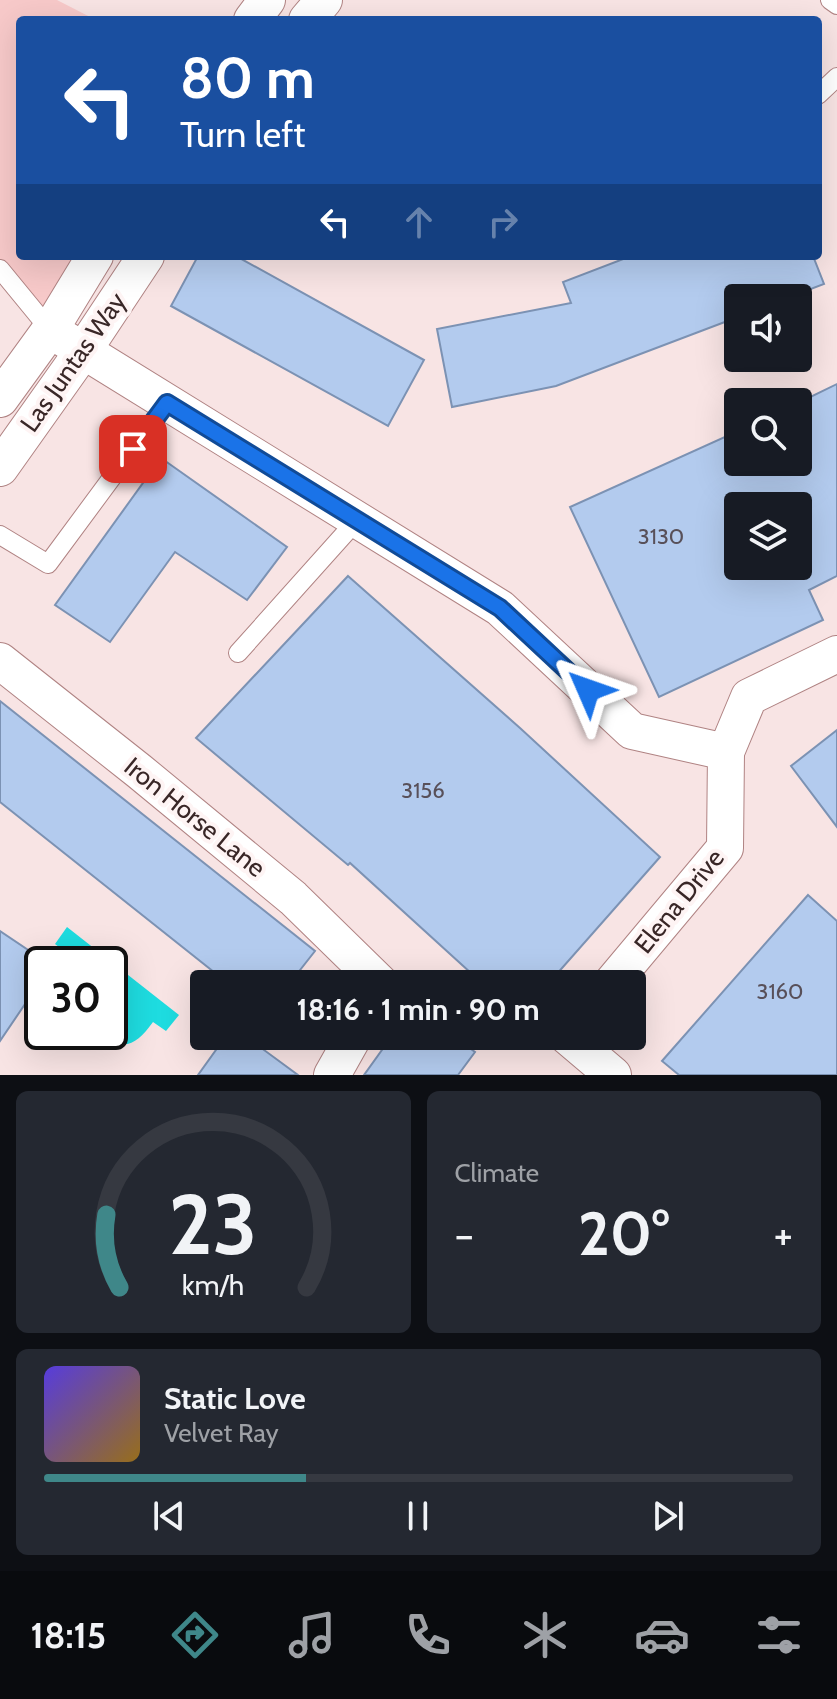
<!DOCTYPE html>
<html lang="en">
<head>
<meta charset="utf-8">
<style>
	:root { --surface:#171b24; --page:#242831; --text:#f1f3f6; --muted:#9ea1a6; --line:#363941; --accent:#3f8789 }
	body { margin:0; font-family:Cabin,sans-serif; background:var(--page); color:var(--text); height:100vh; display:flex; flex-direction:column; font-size:30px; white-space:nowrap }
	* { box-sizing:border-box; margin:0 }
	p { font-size:26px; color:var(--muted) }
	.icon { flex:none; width:44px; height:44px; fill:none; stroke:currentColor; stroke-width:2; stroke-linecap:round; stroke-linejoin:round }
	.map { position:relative; height:1075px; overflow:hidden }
	.details { display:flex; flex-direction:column; gap:16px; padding:16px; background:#0d0f14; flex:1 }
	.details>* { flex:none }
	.banner { position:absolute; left:16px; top:16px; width:806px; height:244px; border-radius:8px; box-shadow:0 8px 32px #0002; background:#1a4fa0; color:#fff; overflow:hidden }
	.fabs { position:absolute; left:724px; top:284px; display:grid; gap:16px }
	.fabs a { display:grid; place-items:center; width:88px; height:88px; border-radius:8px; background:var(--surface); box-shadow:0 8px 32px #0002; font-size:40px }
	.speed { position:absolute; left:24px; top:946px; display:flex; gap:16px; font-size:40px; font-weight:700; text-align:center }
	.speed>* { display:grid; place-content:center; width:104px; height:104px; border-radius:50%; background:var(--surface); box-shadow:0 8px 32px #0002; line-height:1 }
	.speed .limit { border:4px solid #111; border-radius:12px; background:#fff; color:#111 }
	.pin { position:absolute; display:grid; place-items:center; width:68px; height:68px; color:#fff; margin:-34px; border-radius:16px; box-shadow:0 4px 12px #0006 }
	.me { position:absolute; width:88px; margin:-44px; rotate:313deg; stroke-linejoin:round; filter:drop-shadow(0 0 6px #0008) }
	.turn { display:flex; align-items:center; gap:28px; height:168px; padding:0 32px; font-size:36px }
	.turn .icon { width:104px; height:104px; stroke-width:2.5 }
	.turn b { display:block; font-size:56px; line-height:68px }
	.lanes { display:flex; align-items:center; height:76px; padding:0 32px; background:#0003; justify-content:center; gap:40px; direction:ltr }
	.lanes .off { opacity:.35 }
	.big { font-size:60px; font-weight:700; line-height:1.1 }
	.details .card { flex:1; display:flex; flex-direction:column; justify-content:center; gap:12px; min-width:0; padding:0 28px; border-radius:12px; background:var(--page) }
	.details .dial { align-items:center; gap:0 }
	.dial svg { height:208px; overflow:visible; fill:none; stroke:var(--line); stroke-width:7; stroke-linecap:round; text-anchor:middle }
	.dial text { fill:var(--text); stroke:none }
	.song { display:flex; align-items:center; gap:24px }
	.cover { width:96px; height:96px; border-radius:12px; background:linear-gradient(135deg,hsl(250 70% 55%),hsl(40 70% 35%)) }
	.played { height:8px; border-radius:4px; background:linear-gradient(90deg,var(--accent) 35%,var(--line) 35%) }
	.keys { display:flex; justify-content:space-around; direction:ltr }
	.heat { display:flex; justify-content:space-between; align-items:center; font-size:44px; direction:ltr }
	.details .tiles { flex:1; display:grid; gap:16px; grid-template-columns:1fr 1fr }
	.card:last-child { grid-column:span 2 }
	.trip { position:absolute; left:190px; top:970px; width:456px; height:80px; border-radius:8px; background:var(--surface); box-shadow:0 8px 32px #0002; font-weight:700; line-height:80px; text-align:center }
	.tabs { display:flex; height:128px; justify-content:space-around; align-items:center; background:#090b0e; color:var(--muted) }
	.tabs .icon { width:56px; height:56px }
	.tabs .selected { color:var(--accent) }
	.tabs b { font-size:36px; color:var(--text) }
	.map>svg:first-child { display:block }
	.green { fill:#f7c9c9 }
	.water { fill:#1edce0 }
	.building { fill:#b3cbee; stroke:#7c92b3; stroke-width:2; fill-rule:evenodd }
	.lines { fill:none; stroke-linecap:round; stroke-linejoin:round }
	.lane-casing { stroke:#b08383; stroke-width:20 }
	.street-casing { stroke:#b08383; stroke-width:38 }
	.lane { stroke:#fff; stroke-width:18 }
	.street { stroke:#fff; stroke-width:36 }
	.route-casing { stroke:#114b97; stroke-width:20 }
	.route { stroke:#1a73e8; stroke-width:14 }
	.labels { text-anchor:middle; stroke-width:8; stroke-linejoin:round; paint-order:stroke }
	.number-label { font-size:22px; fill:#585059 }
	.street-label { font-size:26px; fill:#392727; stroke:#fef4f4 }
</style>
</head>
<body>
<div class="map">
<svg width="837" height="1075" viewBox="0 0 837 1075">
	<rect width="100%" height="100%" fill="#f8e4e4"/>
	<polygon class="green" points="0,0 57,0 96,20 20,20 20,256 95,256 50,330 0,269"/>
	<path class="water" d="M 67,927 L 179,1015 L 166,1031 L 153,1022 C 137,1044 123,1054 101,1032 L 110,1032 L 110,991 L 112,989 L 110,987 L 110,964 L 81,964 L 55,944 Z"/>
	<g class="building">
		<polygon points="198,256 236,256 424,360 388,426 171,306"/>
		<polygon points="631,256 813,256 824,284 787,298 738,298 738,317 556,386 452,407 437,329 571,303 563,282"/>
		<path d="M 837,384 L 837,576 L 809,590 L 823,620 L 659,697 L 570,507 L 738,431 L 738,462 L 798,462 L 798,403 ZM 738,506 L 798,506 L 798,566 L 738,566 Z"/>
		<polygon points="161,458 287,547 247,600 175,552 110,642 55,605"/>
		<polygon points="348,576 520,728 660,857 548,984 483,984 350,863 348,865 196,738"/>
		<polygon points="0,701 315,951 289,984 229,984 0,802"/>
		<polygon points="837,730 837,827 791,766"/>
		<polygon points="808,895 837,921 837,1075 679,1075 662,1061"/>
		<polygon points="0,931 49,964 42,964 42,979 0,1041"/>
		<polygon points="226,1036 245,1036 298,1075 198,1075"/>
		<polygon points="392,1036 453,1036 475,1052 458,1075 364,1075"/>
	</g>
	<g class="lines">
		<g class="lane-casing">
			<g id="lane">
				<polyline points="830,0 837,5"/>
				<polyline points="818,95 837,77"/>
				<polyline points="0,269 50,330"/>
				<polyline points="0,535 48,564 167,403"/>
				<polyline points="238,653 357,520"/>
			</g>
		</g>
		<g class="street-casing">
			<g id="street">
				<polyline points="252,20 267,0"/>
				<polyline points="307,20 324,0"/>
				<polyline points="50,330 500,608 632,731 726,752 725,848 611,984"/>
				<polyline points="0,399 50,330 95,256"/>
				<polyline points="0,468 83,351 146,256"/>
				<polyline points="0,661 139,771 293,898 381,984"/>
				<polyline points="726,752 749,697 837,654"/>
				<polyline points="567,1036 613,1075"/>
				<polyline points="332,1075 354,1036"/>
			</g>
		</g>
		<use href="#lane" class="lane"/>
		<use href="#street" class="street"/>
	</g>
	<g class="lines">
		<g class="route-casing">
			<polyline id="route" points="133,449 167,403 500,608 588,690"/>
		</g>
		<use href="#route" class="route"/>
	</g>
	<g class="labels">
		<g class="number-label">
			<text x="661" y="544">3130</text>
			<text x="423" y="798">3156</text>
			<text x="780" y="999">3160</text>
		</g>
		<g class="street-label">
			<text transform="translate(73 362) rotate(-55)" y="9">Las Juntas Way</text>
			<text transform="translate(195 817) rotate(39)" y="9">Iron Horse Lane</text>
			<text transform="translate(679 901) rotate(-51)" y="9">Elena Drive</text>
		</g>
	</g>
</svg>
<div class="fabs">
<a><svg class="icon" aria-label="sound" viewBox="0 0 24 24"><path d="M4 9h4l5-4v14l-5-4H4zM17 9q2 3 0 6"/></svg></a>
<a><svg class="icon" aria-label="search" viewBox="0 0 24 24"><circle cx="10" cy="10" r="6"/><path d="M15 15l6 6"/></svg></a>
<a><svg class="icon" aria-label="layers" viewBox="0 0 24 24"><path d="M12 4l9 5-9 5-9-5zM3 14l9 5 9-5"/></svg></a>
</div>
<div class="speed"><div class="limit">30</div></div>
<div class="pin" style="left:133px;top:449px;background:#d93025"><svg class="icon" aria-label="arrive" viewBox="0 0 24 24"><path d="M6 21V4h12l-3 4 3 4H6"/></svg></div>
<svg class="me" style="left:588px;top:690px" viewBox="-20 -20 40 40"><path d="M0-17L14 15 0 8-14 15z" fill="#1a73e8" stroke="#fff" stroke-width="4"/></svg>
<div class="trip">18:16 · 1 min · 90 m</div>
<div class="banner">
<div class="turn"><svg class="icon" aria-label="left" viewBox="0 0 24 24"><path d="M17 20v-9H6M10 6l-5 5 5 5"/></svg><div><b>80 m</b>Turn left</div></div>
<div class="lanes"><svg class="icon" aria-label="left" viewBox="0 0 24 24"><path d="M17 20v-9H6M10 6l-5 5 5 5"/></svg><svg class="icon off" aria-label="ahead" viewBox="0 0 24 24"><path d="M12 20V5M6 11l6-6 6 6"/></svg><svg class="icon off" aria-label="right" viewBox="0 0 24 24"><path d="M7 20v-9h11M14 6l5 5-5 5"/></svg></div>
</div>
</div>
<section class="details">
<div class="tiles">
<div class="card dial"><svg viewBox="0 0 100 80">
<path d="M14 69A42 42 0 1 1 86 69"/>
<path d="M14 69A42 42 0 0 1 9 41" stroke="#3f8789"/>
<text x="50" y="56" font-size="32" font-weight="700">23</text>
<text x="50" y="72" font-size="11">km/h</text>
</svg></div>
<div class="card"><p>Climate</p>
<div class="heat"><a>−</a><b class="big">20°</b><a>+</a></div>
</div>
<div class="card">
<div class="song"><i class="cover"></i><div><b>Static Love</b><p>Velvet Ray</p></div></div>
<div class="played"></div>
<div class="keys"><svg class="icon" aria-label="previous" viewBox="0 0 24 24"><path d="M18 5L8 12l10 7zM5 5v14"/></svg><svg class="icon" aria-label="pause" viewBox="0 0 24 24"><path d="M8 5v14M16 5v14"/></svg><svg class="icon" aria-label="next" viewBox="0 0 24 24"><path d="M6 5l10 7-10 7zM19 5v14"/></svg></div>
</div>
</div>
</section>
<nav class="tabs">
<b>18:15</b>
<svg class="icon selected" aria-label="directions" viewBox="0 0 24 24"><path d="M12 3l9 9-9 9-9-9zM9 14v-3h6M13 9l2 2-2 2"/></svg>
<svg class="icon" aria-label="music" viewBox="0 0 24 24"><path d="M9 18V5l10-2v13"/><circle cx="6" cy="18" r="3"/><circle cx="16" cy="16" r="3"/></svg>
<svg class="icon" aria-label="phone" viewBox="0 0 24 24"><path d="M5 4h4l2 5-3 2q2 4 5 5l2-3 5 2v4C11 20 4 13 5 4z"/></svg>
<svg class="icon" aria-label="climate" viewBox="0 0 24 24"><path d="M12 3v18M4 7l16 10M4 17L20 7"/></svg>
<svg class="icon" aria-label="car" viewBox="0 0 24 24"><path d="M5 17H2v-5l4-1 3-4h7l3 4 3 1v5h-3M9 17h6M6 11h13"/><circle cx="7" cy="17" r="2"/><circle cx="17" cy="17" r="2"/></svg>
<svg class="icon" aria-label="filters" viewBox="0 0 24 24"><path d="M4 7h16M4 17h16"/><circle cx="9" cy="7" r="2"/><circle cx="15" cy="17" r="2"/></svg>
</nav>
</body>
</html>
